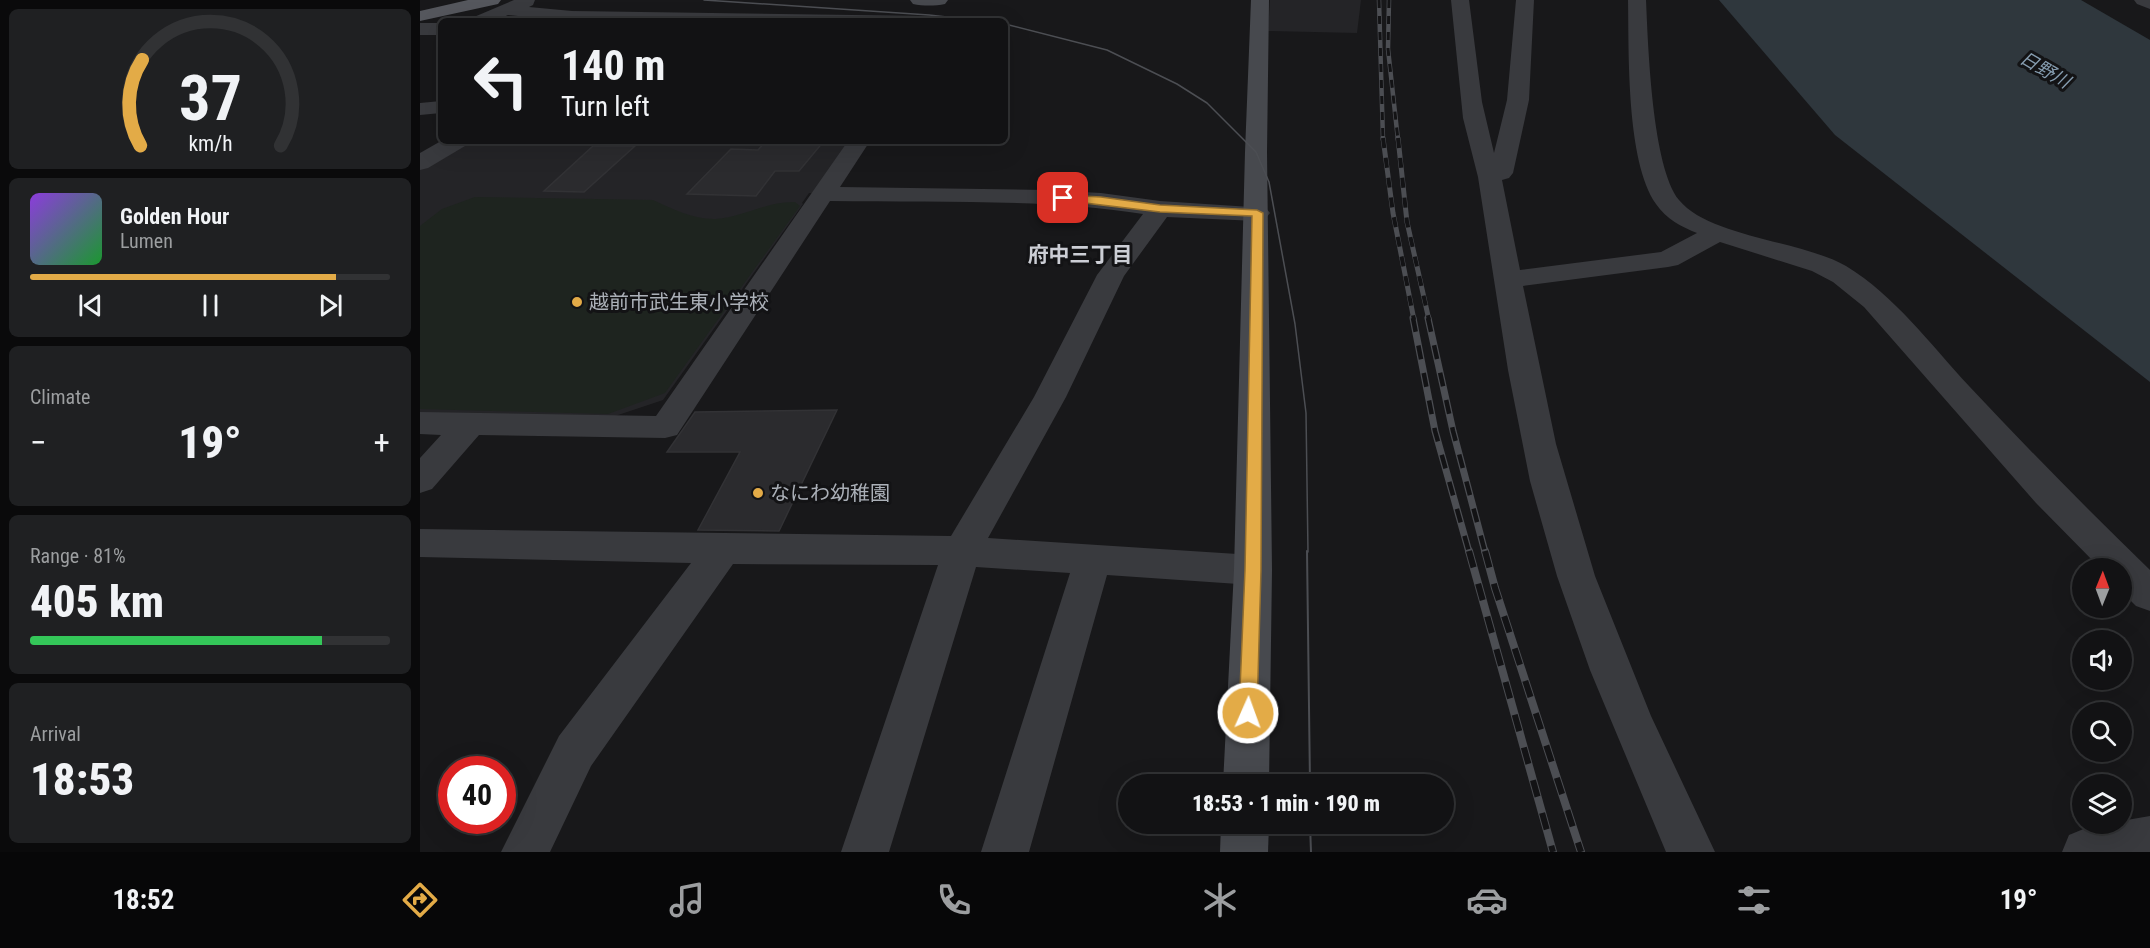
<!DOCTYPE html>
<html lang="en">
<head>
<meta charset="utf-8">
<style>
	:root { --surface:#121214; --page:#1f2022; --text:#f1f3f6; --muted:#9c9ea0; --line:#313234; --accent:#e3ab47 }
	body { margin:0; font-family:"Roboto Condensed","Noto Sans JP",sans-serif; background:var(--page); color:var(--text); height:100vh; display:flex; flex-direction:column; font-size:22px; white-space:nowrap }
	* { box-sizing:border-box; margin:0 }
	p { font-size:20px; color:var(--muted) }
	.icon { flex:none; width:33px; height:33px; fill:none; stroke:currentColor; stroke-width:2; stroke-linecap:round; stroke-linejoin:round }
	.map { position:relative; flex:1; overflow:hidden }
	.drawer { display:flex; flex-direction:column; gap:9px; padding:9px; background:#0a0a0b; width:420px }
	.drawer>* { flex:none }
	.hud { position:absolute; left:18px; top:18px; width:570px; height:126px; border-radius:9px; box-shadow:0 6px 24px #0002,0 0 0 2px var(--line); background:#121214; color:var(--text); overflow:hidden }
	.needle { width:39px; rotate:1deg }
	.controls { position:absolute; left:1652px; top:558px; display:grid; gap:12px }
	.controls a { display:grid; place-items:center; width:60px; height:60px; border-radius:50%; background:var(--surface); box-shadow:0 6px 24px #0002,0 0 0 2px var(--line); font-size:30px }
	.speed { position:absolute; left:18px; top:756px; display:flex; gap:12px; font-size:30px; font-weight:700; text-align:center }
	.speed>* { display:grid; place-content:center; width:78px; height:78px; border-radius:50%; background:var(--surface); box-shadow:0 6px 24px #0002,0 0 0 2px var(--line); line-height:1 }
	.speed .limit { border:9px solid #d22; background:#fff; color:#111 }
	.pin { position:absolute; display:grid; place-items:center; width:51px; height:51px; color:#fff; margin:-26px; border-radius:12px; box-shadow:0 3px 9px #0006 }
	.me { position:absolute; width:66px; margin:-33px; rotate:2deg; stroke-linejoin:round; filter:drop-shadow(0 0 4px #0008) }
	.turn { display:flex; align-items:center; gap:21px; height:126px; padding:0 24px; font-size:27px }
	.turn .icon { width:78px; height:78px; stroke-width:2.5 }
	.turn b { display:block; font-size:42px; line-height:51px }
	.big { font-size:45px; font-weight:800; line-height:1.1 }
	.drawer .card { flex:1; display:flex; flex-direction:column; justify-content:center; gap:9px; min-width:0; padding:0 21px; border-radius:9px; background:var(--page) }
	.drawer .dial { align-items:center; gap:0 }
	.dial svg { height:156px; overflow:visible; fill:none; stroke:var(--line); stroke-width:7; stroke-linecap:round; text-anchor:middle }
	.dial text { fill:var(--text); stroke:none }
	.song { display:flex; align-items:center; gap:18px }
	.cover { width:72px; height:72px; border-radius:9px; background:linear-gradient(135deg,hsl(270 70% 55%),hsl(130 70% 35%)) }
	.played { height:6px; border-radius:3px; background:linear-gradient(90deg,var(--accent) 85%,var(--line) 85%) }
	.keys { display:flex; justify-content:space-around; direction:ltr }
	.heat { display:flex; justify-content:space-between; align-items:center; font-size:33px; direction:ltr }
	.charge { height:9px; border-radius:4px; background:linear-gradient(90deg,#34c759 81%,var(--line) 0) }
	.trip { position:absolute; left:698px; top:774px; width:336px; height:60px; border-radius:30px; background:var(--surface); box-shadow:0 6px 24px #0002,0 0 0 2px var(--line); font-weight:800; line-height:60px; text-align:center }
	.tab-bar { display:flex; height:96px; justify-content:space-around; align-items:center; background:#070708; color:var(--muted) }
	.tab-bar .icon { width:42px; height:42px }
	.tab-bar .on { color:var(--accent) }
	.tab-bar b { font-size:27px; color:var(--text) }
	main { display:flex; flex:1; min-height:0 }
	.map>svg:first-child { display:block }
	.built { fill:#242427 }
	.green { fill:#1e241f }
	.water { fill:#2f373d }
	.building { fill:#2b2b2e; stroke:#323235; stroke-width:1.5 }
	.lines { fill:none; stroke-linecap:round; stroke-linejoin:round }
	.street { fill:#393a3e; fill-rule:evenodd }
	.secondary { fill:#47494e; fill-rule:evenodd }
	.primary { fill:#55575d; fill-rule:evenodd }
	.tram-far1 { stroke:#4c4e53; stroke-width:1.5 }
	.tram { stroke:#4c4e53; stroke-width:2 }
	.rail-far3-casing { stroke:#4c4e53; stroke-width:4.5 }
	.rail-far2-casing { stroke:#4c4e53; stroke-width:5 }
	.rail-far1-casing { stroke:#4c4e53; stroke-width:7 }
	.rail-casing { stroke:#4c4e53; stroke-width:8 }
	.rail-far3 { stroke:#131315; stroke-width:3; stroke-dasharray:8; stroke-linecap:butt }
	.rail-far2 { stroke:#131315; stroke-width:4; stroke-dasharray:10; stroke-linecap:butt }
	.rail-far1 { stroke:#131315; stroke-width:4.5; stroke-dasharray:14; stroke-linecap:butt }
	.rail { stroke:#131315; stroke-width:6; stroke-dasharray:17; stroke-linecap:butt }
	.route { fill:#e3ab47; stroke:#946f2e; stroke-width:1.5 }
	.poi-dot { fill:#e3ab47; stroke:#131315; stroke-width:2 }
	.labels { text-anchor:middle; stroke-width:6; stroke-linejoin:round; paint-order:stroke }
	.far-water-label { font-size:18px; font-style:italic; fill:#869db0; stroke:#131315 }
	.poi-label { font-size:20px; fill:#abb0b8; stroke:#131315; text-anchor:start }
	.neighbourhood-label { font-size:21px; font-weight:bold; fill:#ccced5; stroke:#131315 }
</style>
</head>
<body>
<main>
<section class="drawer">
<div class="card dial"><svg viewBox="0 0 100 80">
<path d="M14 69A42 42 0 1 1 86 69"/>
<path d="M14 69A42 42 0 0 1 15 25" stroke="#e3ab47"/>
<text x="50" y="56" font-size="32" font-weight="700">37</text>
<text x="50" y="72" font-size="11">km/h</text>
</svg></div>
<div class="card">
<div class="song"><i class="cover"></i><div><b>Golden Hour</b><p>Lumen</p></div></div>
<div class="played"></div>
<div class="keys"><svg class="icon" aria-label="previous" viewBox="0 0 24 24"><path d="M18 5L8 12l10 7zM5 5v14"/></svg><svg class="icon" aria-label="pause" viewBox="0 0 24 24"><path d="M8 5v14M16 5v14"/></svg><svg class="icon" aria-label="next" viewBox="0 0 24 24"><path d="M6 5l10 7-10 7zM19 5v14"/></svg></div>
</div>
<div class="card"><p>Climate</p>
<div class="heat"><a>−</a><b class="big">19°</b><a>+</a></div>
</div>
<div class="card"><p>Range · 81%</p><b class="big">405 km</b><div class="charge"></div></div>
<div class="card"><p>Arrival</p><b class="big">18:53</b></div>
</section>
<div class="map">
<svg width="1730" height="852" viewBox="0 0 1730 852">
	<rect width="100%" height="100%" fill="#18181a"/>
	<g class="built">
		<polygon points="850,0 941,0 937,33 848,31"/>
		<polygon points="47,141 433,141 398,193 389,193 382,203 383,204 243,400 189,418 0,413 0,168"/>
	</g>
	<path class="green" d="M 55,197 L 233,200 C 252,209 275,220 296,219 C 324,217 348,201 375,202 L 380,206 L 245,393 L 188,414 L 0,409 L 0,226 L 22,209 Z"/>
	<polygon class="water" points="1299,0 1661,0 1730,40 1730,382 1415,135"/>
	<g class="building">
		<polygon points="346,141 404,141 379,171 355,171 336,196 267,194 311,149 338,150"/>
		<polygon points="173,146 215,146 164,192 124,191"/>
		<polygon points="417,410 359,531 278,530 320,452 247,452 275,412"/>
	</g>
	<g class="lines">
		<g class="street">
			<polygon points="94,0 115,0 113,5 109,7 152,11 505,16 511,17 514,21 148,21 88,15 75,21 51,21 54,17"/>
			<path d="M 1031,0 L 1049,0 L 1062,102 L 1074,153 L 1087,100 L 1096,0 L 1114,0 L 1109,100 L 1093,173 L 1089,178 L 1082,180 L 1100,270 L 1241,252 L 1277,233 C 1262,227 1246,219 1236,204 C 1206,161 1209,53 1208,0 L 1226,0 C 1228,44 1232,167 1259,200 C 1289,237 1383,241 1426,266 C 1474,295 1511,345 1549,386 C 1608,449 1668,510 1730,570 L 1730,611 L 1716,606 L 1701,591 L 1701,568 L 1680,568 L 1616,503 L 1444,307 L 1413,282 L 1392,271 L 1300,242 L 1258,265 L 1248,267 L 1103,286 L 1136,444 L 1175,576 L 1231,716 L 1295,852 L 1246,852 L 1170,670 L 1137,576 L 1110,481 L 1088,370 L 1058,177 L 1043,118 Z"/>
			<polygon points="1714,0 1730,0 1730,9 1717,4"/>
			<rect x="0" y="23" width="21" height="12"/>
			<polygon points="21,101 21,113 0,115 0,103"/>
			<polygon points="21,141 48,141 45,146 8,168 0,170 0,153"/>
			<path d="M 428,141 L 450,141 L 420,187 L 625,190 L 681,193 L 740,201 L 846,208 L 850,213 L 846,218 L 837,221 L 747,217 L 704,276 L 646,397 L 568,538 L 833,555 L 847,559 L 852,570 L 847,581 L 833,585 L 687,575 L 609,852 L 561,852 L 650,573 L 556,567 L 469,852 L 421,852 L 518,565 L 313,564 L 171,766 L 130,852 L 81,852 L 139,736 L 271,563 L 0,557 L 0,529 L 531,536 L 614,397 L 677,275 L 723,214 C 620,198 514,203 410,201 L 257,435 L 245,438 L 59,435 L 12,489 L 0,493 L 0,458 L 21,435 L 0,434 L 0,412 L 236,416 Z"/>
			<polygon points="1730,816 1730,852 1642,852 1649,835 1666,828 1701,824 1701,821"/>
		</g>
		<g class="secondary">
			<path d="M 490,0 L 528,0 L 525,4 C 515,6 503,6 493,4 Z"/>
			<polygon points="831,0 849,0 847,152 852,570 849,784 803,784 814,570 825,152"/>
			<polygon points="801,824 849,824 848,852 800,852"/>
		</g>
		<polygon class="primary" points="48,0 81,0 78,4 0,21 0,11"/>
		<g class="tram-far1">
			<polyline points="284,0 509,15 563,21"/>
			<polyline points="585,24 687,50 757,84 787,103 836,152 849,182 875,324 886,413 888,552"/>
		</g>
		<g class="tram">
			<polyline points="887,551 890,784"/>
			<polyline points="890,824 891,852"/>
		</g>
		<g class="rail-far3-casing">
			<g id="rail-far3">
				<polyline points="959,0 963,140"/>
				<polyline points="969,0 968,49 978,140"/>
			</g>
		</g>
		<g class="rail-far2-casing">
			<g id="rail-far2">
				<polyline points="963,138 973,213 994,320"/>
				<polyline points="978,138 987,222 1009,320"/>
			</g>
		</g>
		<g class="rail-far1-casing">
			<g id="rail-far1">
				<polyline points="993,318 1015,431 1049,552"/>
				<polyline points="1008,318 1033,431 1065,552"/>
			</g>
		</g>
		<g class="rail-casing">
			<g id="rail">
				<polyline points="1049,551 1133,852"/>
				<polyline points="1065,551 1075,588 1161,852"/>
			</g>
		</g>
		<use href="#rail-far3" class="rail-far3"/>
		<use href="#rail-far2" class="rail-far2"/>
		<use href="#rail-far1" class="rail-far1"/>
		<use href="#rail" class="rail"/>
	</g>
	<polygon class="route" points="643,195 681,197 740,205 837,210 843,213 841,570 837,713 835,719 828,721 822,719 819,713 825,570 832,216 740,212 640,200 640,196"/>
	<g class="poi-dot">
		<circle cx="157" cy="302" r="6"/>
		<circle cx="338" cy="493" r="6"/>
	</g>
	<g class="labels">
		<g class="far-water-label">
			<text transform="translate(1625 70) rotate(30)" y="6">日野川</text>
		</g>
		<g class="poi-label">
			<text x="169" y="309">越前市武生東小学校</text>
			<text x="350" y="500">なにわ幼稚園</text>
		</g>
		<g class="neighbourhood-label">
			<text x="660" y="262">府中三丁目</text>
		</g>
	</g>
</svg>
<div class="controls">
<a><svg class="needle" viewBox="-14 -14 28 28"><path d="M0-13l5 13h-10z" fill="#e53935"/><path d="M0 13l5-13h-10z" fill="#9c9ea0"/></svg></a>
<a><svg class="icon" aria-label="sound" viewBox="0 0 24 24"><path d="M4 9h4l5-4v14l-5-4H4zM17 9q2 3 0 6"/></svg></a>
<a><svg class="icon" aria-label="search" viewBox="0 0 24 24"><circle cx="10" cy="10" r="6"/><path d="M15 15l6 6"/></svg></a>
<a><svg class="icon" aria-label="layers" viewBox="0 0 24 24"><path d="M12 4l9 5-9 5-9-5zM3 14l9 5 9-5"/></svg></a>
</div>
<div class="speed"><div class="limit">40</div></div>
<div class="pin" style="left:643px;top:198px;background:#d93025"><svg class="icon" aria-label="arrive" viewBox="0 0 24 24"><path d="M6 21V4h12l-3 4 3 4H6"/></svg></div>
<svg class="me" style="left:828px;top:713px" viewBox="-20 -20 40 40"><circle r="17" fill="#e3ab47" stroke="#fff" stroke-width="3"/><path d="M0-11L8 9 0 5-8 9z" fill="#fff"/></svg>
<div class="trip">18:53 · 1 min · 190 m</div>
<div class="hud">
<div class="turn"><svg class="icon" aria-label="left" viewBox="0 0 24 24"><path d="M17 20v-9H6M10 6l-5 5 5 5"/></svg><div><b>140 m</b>Turn left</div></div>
</div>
</div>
</main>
<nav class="tab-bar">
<b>18:52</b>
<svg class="icon on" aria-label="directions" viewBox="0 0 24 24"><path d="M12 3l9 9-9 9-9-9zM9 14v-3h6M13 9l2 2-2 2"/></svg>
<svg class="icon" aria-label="music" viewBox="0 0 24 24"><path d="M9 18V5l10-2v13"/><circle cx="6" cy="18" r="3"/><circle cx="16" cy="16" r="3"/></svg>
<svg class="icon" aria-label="phone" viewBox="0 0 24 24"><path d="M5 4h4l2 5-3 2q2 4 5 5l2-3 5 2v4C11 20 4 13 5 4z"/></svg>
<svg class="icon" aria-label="climate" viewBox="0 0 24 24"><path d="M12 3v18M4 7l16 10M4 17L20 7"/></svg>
<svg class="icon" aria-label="car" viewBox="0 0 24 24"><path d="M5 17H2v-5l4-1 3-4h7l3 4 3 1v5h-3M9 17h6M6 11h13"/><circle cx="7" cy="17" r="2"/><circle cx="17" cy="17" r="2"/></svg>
<svg class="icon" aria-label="filters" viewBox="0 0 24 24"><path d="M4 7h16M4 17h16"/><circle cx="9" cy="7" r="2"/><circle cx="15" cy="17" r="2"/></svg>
<b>19°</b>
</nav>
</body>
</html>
